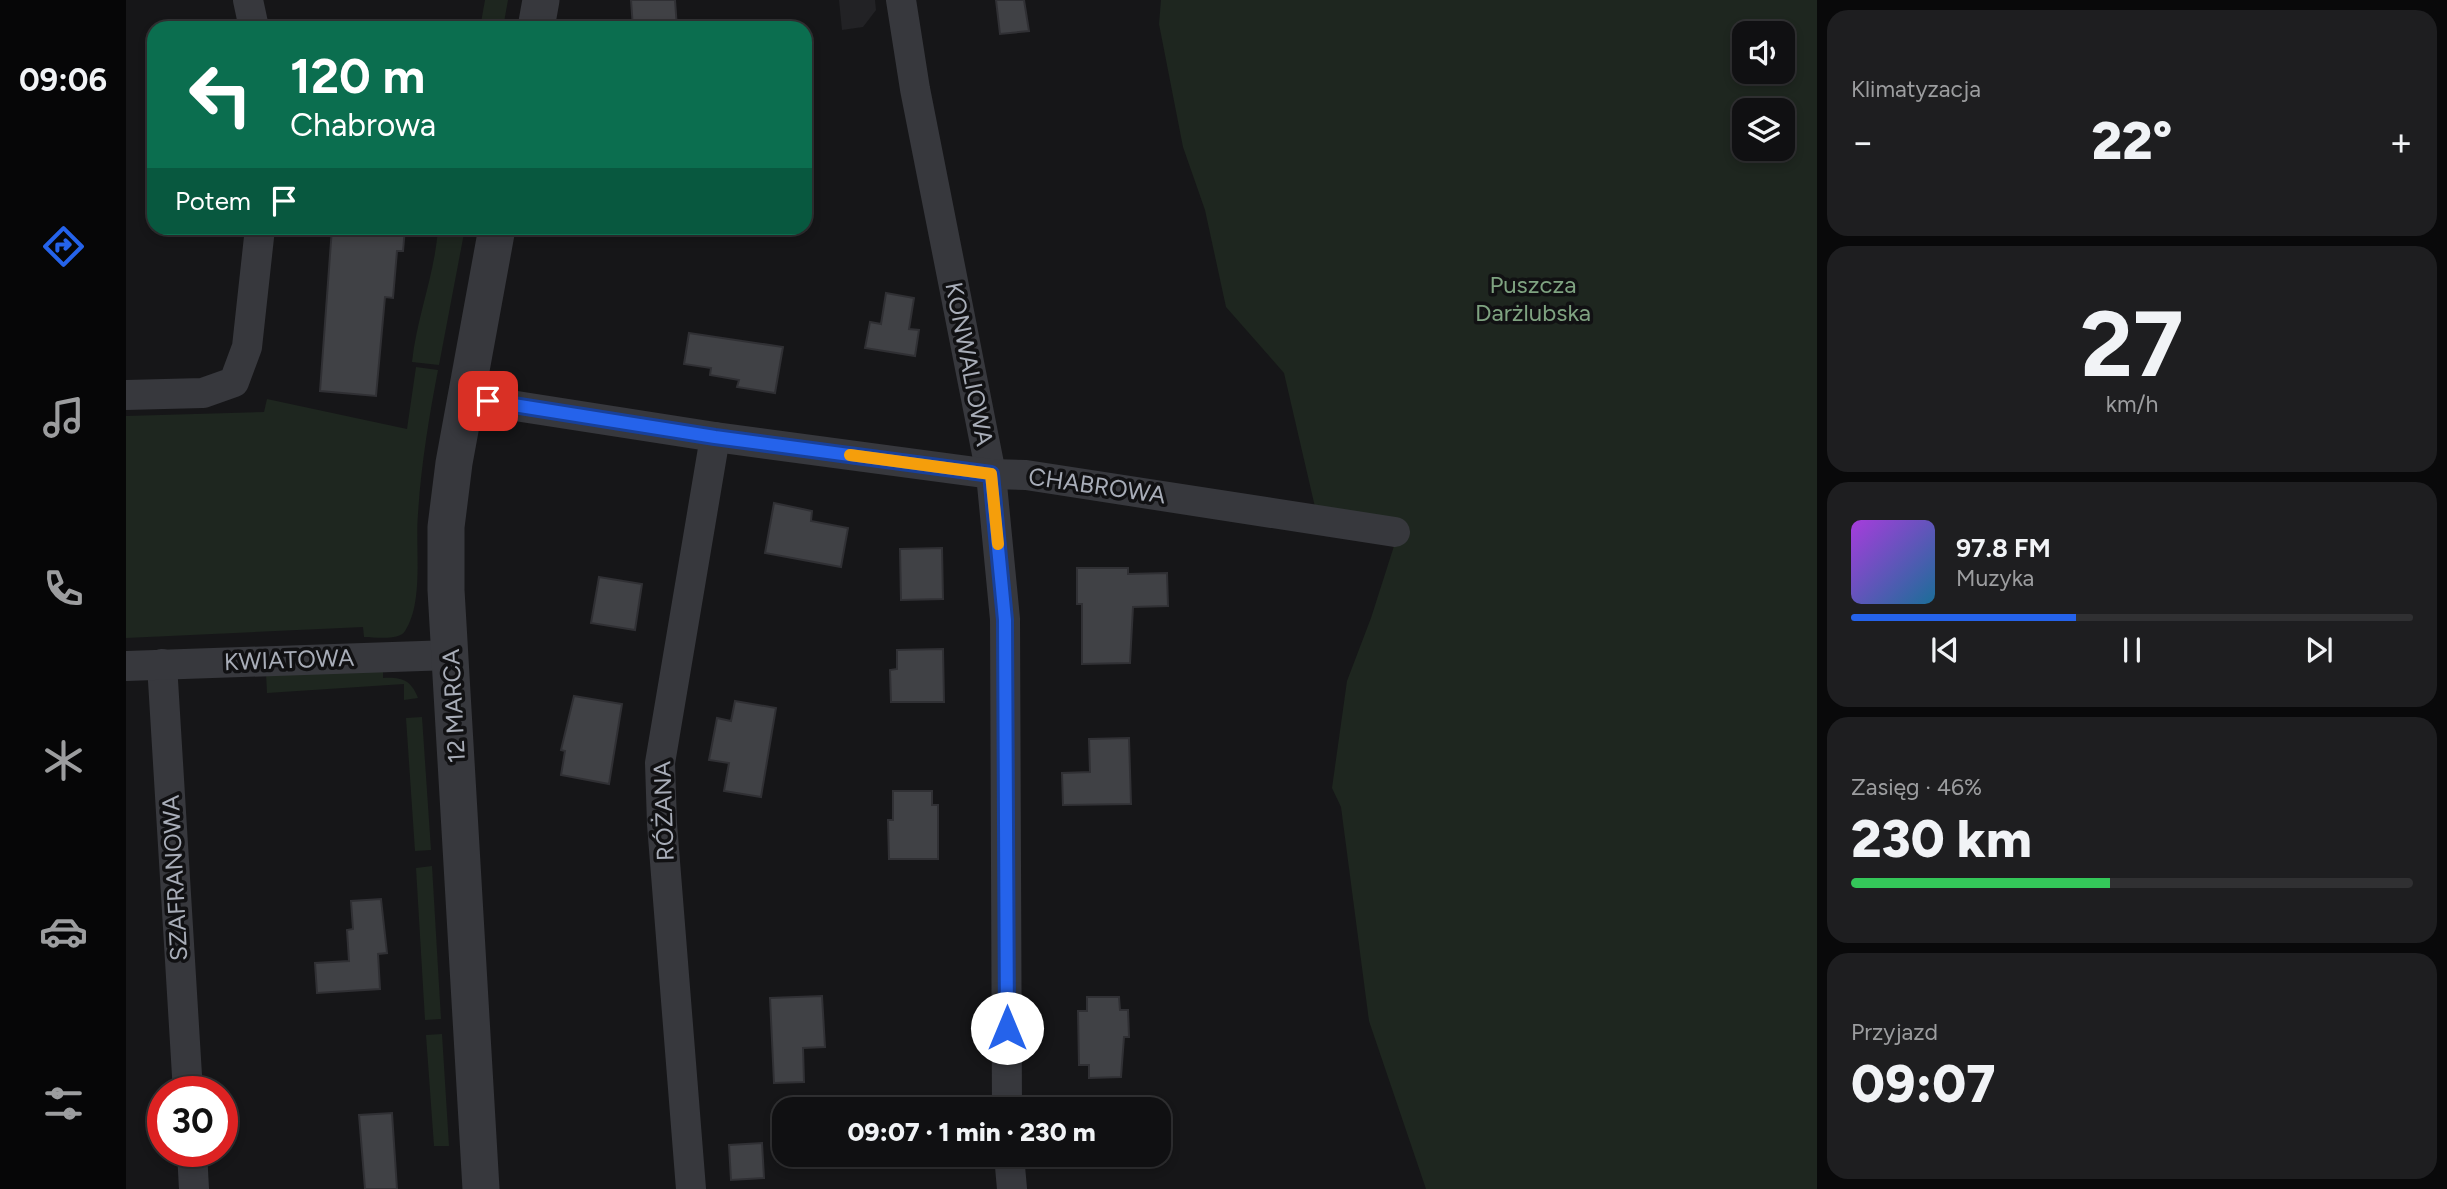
<!DOCTYPE html>
<html lang="pl">
<head>
<meta charset="utf-8">
<style>
	:root { --surface:#101012; --page:#1e1e20; --text:#f1f3f6; --muted:#9c9d9f; --line:#303032; --accent:#2563eb }
	body { margin:0; font-family:Figtree,sans-serif; background:var(--page); color:var(--text); height:100vh; display:flex; flex-direction:column; font-size:26px; white-space:nowrap }
	* { box-sizing:border-box; margin:0 }
	p { font-size:23px; color:var(--muted) }
	.icon { flex:none; width:38px; height:38px; fill:none; stroke:currentColor; stroke-width:2; stroke-linecap:round; stroke-linejoin:round }
	.map { position:relative; flex:1; overflow:hidden }
	.details { display:flex; flex-direction:column; gap:10px; padding:10px; background:#09090a; width:630px }
	.details>* { flex:none }
	.guide { position:absolute; left:21px; top:21px; width:665px; height:214px; border-radius:21px; box-shadow:0 4px 10px #0003,0 0 0 2px var(--line); background:#0b6e4f; color:#fff; overflow:hidden }
	.fabs { position:absolute; left:1606px; top:21px; display:grid; gap:14px }
	.fabs a { display:grid; place-items:center; width:63px; height:63px; border-radius:14px; background:var(--surface); box-shadow:0 4px 10px #0003,0 0 0 2px var(--line); font-size:35px }
	.speed { position:absolute; left:21px; top:1076px; display:flex; gap:14px; font-size:35px; font-weight:700; text-align:center }
	.speed>* { display:grid; place-content:center; width:91px; height:91px; border-radius:50%; background:var(--surface); box-shadow:0 4px 10px #0003,0 0 0 2px var(--line); line-height:1 }
	.speed .limit { border:10px solid #d22; background:#fff; color:#111 }
	.pin { position:absolute; display:grid; place-items:center; width:60px; height:60px; color:#fff; margin:-30px; border-radius:14px; box-shadow:0 4px 10px #0006 }
	.me { position:absolute; width:77px; margin:-38px; rotate:0deg; stroke-linejoin:round; filter:drop-shadow(0 0 5px #0008) }
	.turn { display:flex; align-items:center; gap:24px; height:147px; padding:0 28px; font-size:32px }
	.turn .icon { width:91px; height:91px; stroke-width:2.5 }
	.turn b { display:block; font-size:49px; line-height:60px }
	.then { display:flex; align-items:center; height:66px; padding:0 28px; background:#0003; gap:14px; font-size:26px }
	.big { font-size:52px; font-weight:800; line-height:1.1 }
	.details .widget { flex:1; display:flex; flex-direction:column; justify-content:center; gap:10px; min-width:0; padding:0 24px; border-radius:21px; background:var(--page) }
	.details .dial { align-items:center; gap:0 }
	.dial b { font-size:91px; line-height:1 }
	.song { display:flex; align-items:center; gap:21px }
	.cover { width:84px; height:84px; border-radius:10px; background:linear-gradient(135deg,hsl(280 70% 55%),hsl(200 70% 35%)) }
	.played { height:7px; border-radius:4px; background:linear-gradient(90deg,var(--accent) 40%,var(--line) 40%) }
	.keys { display:flex; justify-content:space-around; direction:ltr }
	.heat { display:flex; justify-content:space-between; align-items:center; font-size:38px; direction:ltr }
	.charge { height:10px; border-radius:5px; background:linear-gradient(90deg,#34c759 46%,var(--line) 0) }
	.trip { position:absolute; left:646px; top:1097px; width:399px; height:70px; border-radius:21px; background:var(--surface); box-shadow:0 4px 10px #0003,0 0 0 2px var(--line); font-weight:800; line-height:70px; text-align:center }
	main { display:flex; flex:1; min-height:0 }
	.menu { display:flex; flex-direction:column; width:126px; justify-content:space-around; align-items:center; background:#060607; color:var(--muted) }
	.menu .icon { width:49px; height:49px }
	.menu .current { color:var(--accent) }
	.menu b { font-size:32px; color:var(--text) }
	.map>svg:first-child { display:block }
	.built { fill:#222225 }
	.green { fill:#1e261f; fill-rule:evenodd }
	.building { fill:#404145; stroke:#303034; stroke-width:2 }
	.lines { fill:none; stroke-linecap:round; stroke-linejoin:round }
	.minor { stroke:#37383d; stroke-width:30 }
	.tertiary { stroke:#37383d; stroke-width:37 }
	.route-casing { stroke:#184099; stroke-width:18 }
	.route { stroke:#2563eb; stroke-width:12 }
	.slow { stroke:#f59e0b; stroke-width:12 }
	.labels { text-anchor:middle; stroke-width:7; stroke-linejoin:round; paint-order:stroke }
	.park-label { font-size:24px; fill:#7fa381; stroke:#111113 }
	.street-label { font-size:24px; fill:#a8adb8; stroke:#111113 }
</style>
</head>
<body>
<main>
<nav class="menu">
<b>09:06</b>
<svg class="icon current" aria-label="directions" viewBox="0 0 24 24"><path d="M12 3l9 9-9 9-9-9zM9 14v-3h6M13 9l2 2-2 2"/></svg>
<svg class="icon" aria-label="music" viewBox="0 0 24 24"><path d="M9 18V5l10-2v13"/><circle cx="6" cy="18" r="3"/><circle cx="16" cy="16" r="3"/></svg>
<svg class="icon" aria-label="phone" viewBox="0 0 24 24"><path d="M5 4h4l2 5-3 2q2 4 5 5l2-3 5 2v4C11 20 4 13 5 4z"/></svg>
<svg class="icon" aria-label="climate" viewBox="0 0 24 24"><path d="M12 3v18M4 7l16 10M4 17L20 7"/></svg>
<svg class="icon" aria-label="car" viewBox="0 0 24 24"><path d="M5 17H2v-5l4-1 3-4h7l3 4 3 1v5h-3M9 17h6M6 11h13"/><circle cx="7" cy="17" r="2"/><circle cx="17" cy="17" r="2"/></svg>
<svg class="icon" aria-label="filters" viewBox="0 0 24 24"><path d="M4 7h16M4 17h16"/><circle cx="9" cy="7" r="2"/><circle cx="15" cy="17" r="2"/></svg>
</nav>
<div class="map">
<svg width="1691" height="1189" viewBox="0 0 1691 1189">
	<rect width="100%" height="100%" fill="#161618"/>
	<polygon class="built" points="713,0 749,0 750,10 737,27 716,30"/>
	<g class="green">
		<polygon points="359,0 382,0 377,28 354,28"/>
		<path d="M 1035,0 L 1691,0 L 1691,1189 L 1300,1189 L 1243,1021 L 1215,807 L 1206,788 L 1221,681 L 1245,618 L 1268,546 L 1189,507 L 1158,373 L 1100,307 L 1079,210 L 1057,147 L 1033,24 ZM 1619,33 L 1657,33 L 1657,72 L 1619,72 ZM 1619,110 L 1657,110 L 1657,149 L 1619,149 Z"/>
		<path d="M 312,228 L 339,228 L 313,365 L 286,362 C 291,316 309,274 312,228 Z"/>
		<path d="M 290,367 L 312,370 C 303,417 295,466 292,514 C 289,548 298,602 279,631 C 273,641 249,637 238,637 L 237,627 L 0,638 L 0,416 L 138,412 L 141,399 L 281,429 Z"/>
		<path d="M 257,668 L 257,678 C 276,677 285,680 292,698 L 278,700 L 278,684 L 141,693 L 140,673 Z"/>
		<polygon points="296,717 305,850 289,851 280,718"/>
		<polygon points="306,866 315,1019 299,1020 290,868"/>
		<polygon points="316,1034 323,1146 308,1146 300,1035"/>
	</g>
	<g class="building">
		<polygon points="505,0 549,0 551,28 507,28"/>
		<polygon points="870,0 898,0 903,31 874,34"/>
		<polygon points="206,228 279,228 277,251 271,251 267,298 259,297 250,396 194,391"/>
		<polygon points="760,293 788,298 783,329 793,330 789,356 739,348 744,322 755,324"/>
		<polygon points="563,333 657,347 649,393 611,387 613,380 584,375 585,368 558,364"/>
		<polygon points="648,503 686,511 685,521 722,528 715,567 639,553"/>
		<polygon points="816,548 817,599 775,600 774,549"/>
		<polygon points="951,568 1002,568 1002,574 1041,573 1042,606 1007,607 1004,663 956,664 956,604 951,604"/>
		<polygon points="473,577 516,584 509,630 465,623"/>
		<polygon points="817,649 818,702 765,702 764,670 771,669 771,650"/>
		<polygon points="448,696 496,704 483,784 435,775 439,751 435,750"/>
		<polygon points="609,701 650,708 635,797 598,791 603,763 583,760 591,718 605,721"/>
		<polygon points="1003,738 1005,804 937,805 936,773 964,772 963,739"/>
		<polygon points="767,791 806,791 806,805 812,805 812,859 763,859 762,820 767,820"/>
		<polygon points="255,899 261,953 252,954 254,989 191,993 189,963 223,961 221,930 227,929 225,901"/>
		<polygon points="696,996 699,1047 677,1048 678,1082 648,1083 644,998"/>
		<polygon points="961,997 993,997 994,1010 1002,1010 1003,1037 998,1037 995,1077 963,1078 963,1065 953,1065 952,1011 961,1011"/>
		<polygon points="266,1113 271,1189 239,1189 233,1115"/>
		<polygon points="636,1143 638,1178 605,1180 603,1145"/>
	</g>
	<g class="lines">
		<g class="minor">
			<polyline points="122,0 128,28"/>
			<polyline points="775,0 789,89 865,474 879,619 881,1110"/>
			<polyline points="0,395 77,393 108,382 121,347 134,228"/>
			<polyline points="339,398 589,437 865,474 900,475 1269,532"/>
			<polyline points="36,664 62,1092"/>
			<polyline points="0,666 325,655"/>
			<polyline points="66,1152 68,1189"/>
			<polyline points="883,1155 886,1189"/>
			<polyline points="565,1189 536,824 534,763 589,437"/>
		</g>
		<g class="tertiary">
			<polyline points="410,28 415,0"/>
			<polyline points="355,1189 320,590 320,527 328,463 371,228"/>
		</g>
	</g>
	<g class="lines">
		<g class="route-casing">
			<polyline id="route" points="362,401 589,437 865,474 879,620 881,1028"/>
		</g>
		<use href="#route" class="route"/>
		<polyline class="slow" points="724,455 865,474 872,544"/>
	</g>
	<g class="labels">
		<g class="park-label">
			<text x="1407" y="293">Puszcza<tspan x="1407" dy="28">Darżlubska</tspan></text>
		</g>
		<g class="street-label">
			<text transform="translate(843 364) rotate(79)" y="8">KONWALIOWA</text>
			<text transform="translate(971 486) rotate(8)" y="8">CHABROWA</text>
			<text transform="translate(163 660) rotate(-2)" y="8">KWIATOWA</text>
			<text transform="translate(328 706) rotate(-93)" y="8">12 MARCA</text>
			<text transform="translate(538 811) rotate(-92)" y="8">RÓŻANA</text>
			<text transform="translate(49 878) rotate(-93)" y="8">SZAFRANOWA</text>
		</g>
	</g>
</svg>
<div class="fabs">
<a><svg class="icon" aria-label="sound" viewBox="0 0 24 24"><path d="M4 9h4l5-4v14l-5-4H4zM17 9q2 3 0 6"/></svg></a>
<a><svg class="icon" aria-label="layers" viewBox="0 0 24 24"><path d="M12 4l9 5-9 5-9-5zM3 14l9 5 9-5"/></svg></a>
</div>
<div class="speed"><div class="limit">30</div></div>
<div class="pin" style="left:362px;top:401px;background:#d93025"><svg class="icon" aria-label="arrive" viewBox="0 0 24 24"><path d="M6 21V4h12l-3 4 3 4H6"/></svg></div>
<svg class="me" style="left:881px;top:1028px" viewBox="-20 -20 40 40"><circle r="19" fill="#fff"/><path d="M0-13L10 11 0 6-10 11z" fill="#2563eb"/></svg>
<div class="trip">09:07 · 1 min · 230 m</div>
<div class="guide">
<div class="turn"><svg class="icon" aria-label="left" viewBox="0 0 24 24"><path d="M17 20v-9H6M10 6l-5 5 5 5"/></svg><div><b>120 m</b>Chabrowa</div></div>
<div class="then">Potem<svg class="icon" aria-label="arrive" viewBox="0 0 24 24"><path d="M6 21V4h12l-3 4 3 4H6"/></svg></div>
</div>
</div>
<section class="details">
<div class="widget"><p>Klimatyzacja</p>
<div class="heat"><a>−</a><b class="big">22°</b><a>+</a></div>
</div>
<div class="widget dial"><b>27</b><p>km/h</p></div>
<div class="widget">
<div class="song"><i class="cover"></i><div><b>97.8 FM</b><p>Muzyka</p></div></div>
<div class="played"></div>
<div class="keys"><svg class="icon" aria-label="previous" viewBox="0 0 24 24"><path d="M18 5L8 12l10 7zM5 5v14"/></svg><svg class="icon" aria-label="pause" viewBox="0 0 24 24"><path d="M8 5v14M16 5v14"/></svg><svg class="icon" aria-label="next" viewBox="0 0 24 24"><path d="M6 5l10 7-10 7zM19 5v14"/></svg></div>
</div>
<div class="widget"><p>Zasięg · 46%</p><b class="big">230 km</b><div class="charge"></div></div>
<div class="widget"><p>Przyjazd</p><b class="big">09:07</b></div>
</section>
</main>
</body>
</html>
